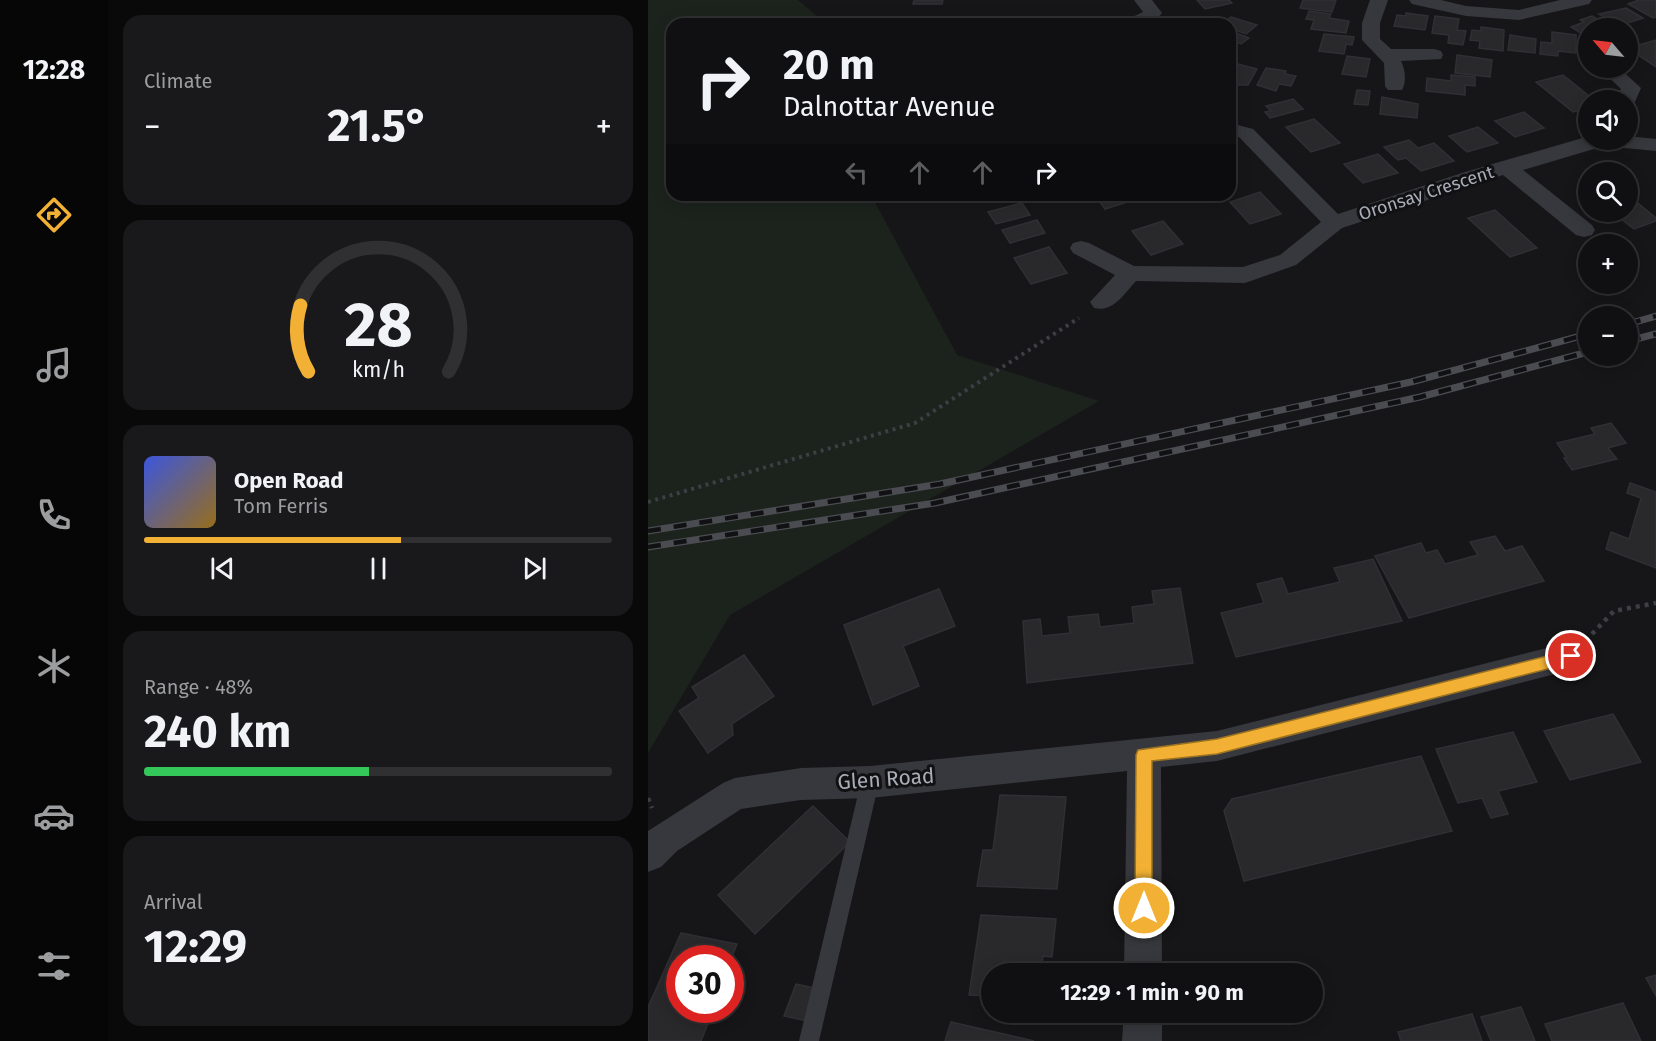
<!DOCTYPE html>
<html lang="en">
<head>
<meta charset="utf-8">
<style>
	:root { --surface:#101012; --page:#19191b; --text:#f1f3f6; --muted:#9c9d9f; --line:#303032; --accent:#f2b134 }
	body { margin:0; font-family:"Fira Sans",sans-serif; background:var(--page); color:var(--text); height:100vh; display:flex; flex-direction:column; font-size:22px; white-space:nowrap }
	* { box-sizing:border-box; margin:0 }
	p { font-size:20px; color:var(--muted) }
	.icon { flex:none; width:33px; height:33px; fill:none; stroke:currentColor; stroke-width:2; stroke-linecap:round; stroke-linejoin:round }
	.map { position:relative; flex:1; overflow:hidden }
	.side { display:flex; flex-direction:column; gap:15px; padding:15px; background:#09090a; width:540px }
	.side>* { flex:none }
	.hud { position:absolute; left:18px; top:18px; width:570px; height:183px; border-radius:18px; box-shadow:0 3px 15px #0003,0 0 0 2px var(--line); background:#101012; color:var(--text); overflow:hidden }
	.needle { width:39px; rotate:298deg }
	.buttons { position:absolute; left:930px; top:18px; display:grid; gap:12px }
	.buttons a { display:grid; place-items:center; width:60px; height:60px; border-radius:50%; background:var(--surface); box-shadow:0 3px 15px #0003,0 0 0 2px var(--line); font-size:30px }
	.speed { position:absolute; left:18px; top:945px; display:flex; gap:12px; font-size:30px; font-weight:700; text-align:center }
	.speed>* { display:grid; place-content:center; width:78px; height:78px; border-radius:50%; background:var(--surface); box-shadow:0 3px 15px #0003,0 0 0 2px var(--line); line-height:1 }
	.speed .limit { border:9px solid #d22; background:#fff; color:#111 }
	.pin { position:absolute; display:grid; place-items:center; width:51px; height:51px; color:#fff; margin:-26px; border:3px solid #fff; border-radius:50%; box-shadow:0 2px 6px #0007 }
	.me { position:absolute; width:66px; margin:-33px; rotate:0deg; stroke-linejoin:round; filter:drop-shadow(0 0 4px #0008) }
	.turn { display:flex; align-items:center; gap:21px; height:126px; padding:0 18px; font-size:27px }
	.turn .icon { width:78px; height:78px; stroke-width:2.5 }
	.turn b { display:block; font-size:42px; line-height:51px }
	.lanes { display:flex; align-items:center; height:57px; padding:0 18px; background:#0003; justify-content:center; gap:30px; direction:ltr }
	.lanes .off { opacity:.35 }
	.big { font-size:45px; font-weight:700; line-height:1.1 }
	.side .card { flex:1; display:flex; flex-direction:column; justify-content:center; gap:9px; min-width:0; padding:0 21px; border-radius:18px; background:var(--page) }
	.side .dial { align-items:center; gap:0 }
	.dial svg { height:156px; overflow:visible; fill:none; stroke:var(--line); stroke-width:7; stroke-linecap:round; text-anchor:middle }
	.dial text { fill:var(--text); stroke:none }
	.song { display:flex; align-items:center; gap:18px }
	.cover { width:72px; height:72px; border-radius:9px; background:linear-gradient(135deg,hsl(230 70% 55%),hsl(40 70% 35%)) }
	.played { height:6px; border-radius:3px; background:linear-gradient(90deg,var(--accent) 55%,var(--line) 55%) }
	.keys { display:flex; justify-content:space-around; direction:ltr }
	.heat { display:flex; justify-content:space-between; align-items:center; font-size:33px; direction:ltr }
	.charge { height:9px; border-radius:4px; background:linear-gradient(90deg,#34c759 48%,var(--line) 0) }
	.trip { position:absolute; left:333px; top:963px; width:342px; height:60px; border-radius:30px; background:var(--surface); box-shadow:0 3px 15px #0003,0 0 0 2px var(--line); font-weight:700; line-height:60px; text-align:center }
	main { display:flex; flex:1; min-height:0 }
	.menu { display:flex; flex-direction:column; width:108px; justify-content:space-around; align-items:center; background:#060607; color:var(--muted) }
	.menu .icon { width:42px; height:42px }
	.menu .active { color:var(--accent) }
	.menu b { font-size:27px; color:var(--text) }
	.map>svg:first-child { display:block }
	.green { fill:#1c231d }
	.building { fill:#29292c; stroke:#303034; stroke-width:1.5 }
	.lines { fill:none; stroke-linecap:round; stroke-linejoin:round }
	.path-far1 { stroke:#3d3f44; stroke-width:4; stroke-dasharray:3 4.5; stroke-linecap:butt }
	.path { stroke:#3d3f44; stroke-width:4.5; stroke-dasharray:4 5; stroke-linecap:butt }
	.service { fill:#37383d; fill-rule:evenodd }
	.minor { fill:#37383d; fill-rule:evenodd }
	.rail-casing { stroke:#4a4c52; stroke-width:7 }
	.rail { stroke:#111113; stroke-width:4.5; stroke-dasharray:13; stroke-linecap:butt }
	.route { fill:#f2b134; stroke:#9d7322; stroke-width:1.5 }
	.labels { text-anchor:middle; stroke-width:6; stroke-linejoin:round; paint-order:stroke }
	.far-street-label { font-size:18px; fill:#a8adb8; stroke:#111113 }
	.street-label { font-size:21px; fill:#a8adb8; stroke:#111113 }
</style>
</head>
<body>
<main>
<nav class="menu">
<b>12:28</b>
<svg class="icon active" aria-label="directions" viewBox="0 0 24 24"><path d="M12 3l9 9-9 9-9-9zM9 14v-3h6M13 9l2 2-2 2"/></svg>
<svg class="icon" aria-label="music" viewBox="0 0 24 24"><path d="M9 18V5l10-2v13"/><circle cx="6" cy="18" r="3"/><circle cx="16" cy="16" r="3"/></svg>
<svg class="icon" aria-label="phone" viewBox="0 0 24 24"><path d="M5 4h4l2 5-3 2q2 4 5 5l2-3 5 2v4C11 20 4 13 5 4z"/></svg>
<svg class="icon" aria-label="climate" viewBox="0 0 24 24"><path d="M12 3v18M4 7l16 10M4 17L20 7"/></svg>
<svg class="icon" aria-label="car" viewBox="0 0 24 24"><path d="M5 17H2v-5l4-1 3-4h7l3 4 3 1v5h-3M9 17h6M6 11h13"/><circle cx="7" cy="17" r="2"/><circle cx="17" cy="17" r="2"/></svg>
<svg class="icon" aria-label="filters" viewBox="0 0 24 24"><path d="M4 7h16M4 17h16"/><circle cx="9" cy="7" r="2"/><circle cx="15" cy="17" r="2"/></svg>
</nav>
<section class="side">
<div class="card"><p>Climate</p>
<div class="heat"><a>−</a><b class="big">21.5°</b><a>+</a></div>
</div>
<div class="card dial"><svg viewBox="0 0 100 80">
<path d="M14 69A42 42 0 1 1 86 69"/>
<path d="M14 69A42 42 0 0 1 10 35" stroke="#f2b134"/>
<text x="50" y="56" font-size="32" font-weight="700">28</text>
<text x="50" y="72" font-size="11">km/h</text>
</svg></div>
<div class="card">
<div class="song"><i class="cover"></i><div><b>Open Road</b><p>Tom Ferris</p></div></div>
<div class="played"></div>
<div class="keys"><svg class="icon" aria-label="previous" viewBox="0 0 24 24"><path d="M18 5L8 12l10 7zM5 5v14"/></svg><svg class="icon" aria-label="pause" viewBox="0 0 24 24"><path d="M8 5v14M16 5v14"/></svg><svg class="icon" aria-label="next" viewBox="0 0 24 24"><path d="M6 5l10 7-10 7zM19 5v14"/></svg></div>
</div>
<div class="card"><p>Range · 48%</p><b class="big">240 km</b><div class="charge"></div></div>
<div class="card"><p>Arrival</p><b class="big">12:29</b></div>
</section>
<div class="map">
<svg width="1008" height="1041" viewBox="0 0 1008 1041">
	<rect width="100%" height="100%" fill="#161618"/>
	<polygon class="green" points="0,0 150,0 178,24 24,24 24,195 223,195 309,355 451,401 82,615 0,753"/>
	<g class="building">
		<polygon points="266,0 295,0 294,4 265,4"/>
		<polygon points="549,0 581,0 584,3 557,9"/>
		<polygon points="655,0 688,0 684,12 652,8"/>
		<polygon points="991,0 1008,0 1008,17 1005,18 980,4"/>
		<polygon points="978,8 995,18 971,26 951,14"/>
		<polygon points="661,11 683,14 681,18 701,21 698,33 663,29 666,20 658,19"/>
		<polygon points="758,13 780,16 777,30 746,26 749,15 758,16"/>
		<polygon points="787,16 811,19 809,30 818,31 815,45 800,43 801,35 784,33"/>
		<polygon points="944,16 964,28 940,28 939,37 923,27 936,22 932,20"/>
		<polygon points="583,17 609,25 598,34 582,28 582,24 574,24"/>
		<polygon points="833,27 856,30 855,51 831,48 832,41 822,40 824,30 833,31"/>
		<polygon points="582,32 583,31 601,38 593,44 582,40"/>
		<polygon points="904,32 928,35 928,53 910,51 910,56 892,54 893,42 904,43"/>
		<polygon points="676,34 706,37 704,45 698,44 696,54 671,51"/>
		<polygon points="862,35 888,39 887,53 860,50"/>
		<polygon points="1008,40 1008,67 980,48"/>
		<polygon points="809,55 844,60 842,77 807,73"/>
		<polygon points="699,56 722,59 718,77 694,74"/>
		<polygon points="582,62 609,69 600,85 582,85 585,74 582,74"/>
		<polygon points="618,68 638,71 637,74 648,76 643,86 631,84 628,91 609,85"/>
		<polygon points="803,75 827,77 827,86 817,85 817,95 778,91 779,78 803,81"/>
		<polygon points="915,75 946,100 940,100 940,108 925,112 888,82"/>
		<polygon points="709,90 722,91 720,105 706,104"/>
		<polygon points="734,97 770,104 769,118 732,114"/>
		<polygon points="645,99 655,109 622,118 617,112 623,111 618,106"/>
		<polygon points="876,112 896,128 867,137 847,121"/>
		<polygon points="666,119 692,143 663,152 638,127"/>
		<polygon points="830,127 850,143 819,152 801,136"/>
		<polygon points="761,140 770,148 786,143 806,161 773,171 758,158 750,160 736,147"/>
		<polygon points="730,154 750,173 715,183 696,164"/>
		<polygon points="612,192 633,214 602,224 582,202"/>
		<polygon points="447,195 470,195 476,203 457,209"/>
		<polygon points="980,195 1008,218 1008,221 986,229 964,212 980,212"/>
		<polygon points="374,203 382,215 348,224 340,212"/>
		<polygon points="847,210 889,248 862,257 820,218"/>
		<polygon points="389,220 397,233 362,243 354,230"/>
		<polygon points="515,221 535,244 503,255 484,231"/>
		<polygon points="401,247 419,273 383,284 366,258"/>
		<polygon points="963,423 978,443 960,448 969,459 924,470 916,458 919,458 909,443 947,434 943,428"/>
		<polygon points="982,483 1008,492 1008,568 958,549 963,532 981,539 993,498 979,493"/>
		<polygon points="847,536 857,551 874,546 896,581 761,618 727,556 773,543 778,553 789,550 797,564 830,555 822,542"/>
		<polygon points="725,559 754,621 588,657 573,613 616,603 609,584 634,578 640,594 692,582 686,568"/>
		<polygon points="532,588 545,663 379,683 375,621 392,619 394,636 422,633 420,617 450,614 452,627 486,623 484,607 506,604 504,591"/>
		<polygon points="291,589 307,626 255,646 271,686 225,705 196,625"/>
		<polygon points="96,655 126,696 84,724 85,735 60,753 31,711 51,698 44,687"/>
		<polygon points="965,714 993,762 922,780 896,731"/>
		<polygon points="865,732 889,782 850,791 860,814 843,818 834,798 810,803 788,749"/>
		<polygon points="773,756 804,831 596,881 576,811 584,799"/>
		<polygon points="352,795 418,797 409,889 329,886 335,850 345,850"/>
		<polygon points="165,806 202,842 107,934 70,895"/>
		<polygon points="333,915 408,919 404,957 395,956 393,974 344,974 344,996 321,995"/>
		<polygon points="33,933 89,944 82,962 82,958 32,958 32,1010 81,1010 78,1019 63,1016 53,1041 0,1041 0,1007"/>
		<polygon points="82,970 96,973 82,1007"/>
		<polygon points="1008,975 1008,996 998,978"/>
		<polygon points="148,984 171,989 159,1021 136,1016"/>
		<polygon points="975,1003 993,1041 904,1041 897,1024"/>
		<polygon points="873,1007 887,1041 843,1041 833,1017"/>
		<polygon points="824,1014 834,1041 753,1041 750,1032"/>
		<polygon points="303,1022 386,1041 297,1041"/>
	</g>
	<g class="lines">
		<polyline class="path-far1" points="0,502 267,423 431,318"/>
		<g class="path">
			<polyline points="944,634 966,611 1008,603"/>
			<polyline points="0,798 4,808"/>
		</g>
		<polygon class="service" points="222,774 228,776 231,782 171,1041 151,1041 213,782 216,776"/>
		<g class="minor">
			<path d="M 486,0 L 504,0 L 514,13 C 504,27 491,24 475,24 L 478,20 L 495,12 Z"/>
			<path d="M 722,0 L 740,0 L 732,23 L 732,39 L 743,49 L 786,49 L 793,51 L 795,55 L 793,59 L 753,61 C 757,69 759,82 754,90 L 740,90 L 737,86 L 736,63 L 714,40 L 714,23 Z"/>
			<polygon points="761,0 793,0 818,6 871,10 912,0 944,0 941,4 871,20 818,16 764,4"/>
			<polygon points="951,68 971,68 993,88 986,104 980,106 980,100 969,100 968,96 973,89"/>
			<path d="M 582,123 L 605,129 L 690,214 L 817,172 L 938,137 L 940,136 L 940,140 L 980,140 L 980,136 L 1008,139 L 1008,151 L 956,146 L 875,170 L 944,225 L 947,230 L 944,235 L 936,237 L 928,235 L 855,175 L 694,228 L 648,265 L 597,283 L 488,281 C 476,294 465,313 446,308 L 442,302 L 467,275 L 425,253 L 422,248 L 425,243 L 433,241 L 441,243 L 486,266 L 595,267 L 632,255 L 673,222 L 591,137 L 582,135 Z"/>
			<polygon points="923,642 934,646 939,656 934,666 923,670 569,761 513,767 514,974 476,974 479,771 222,798 153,800 93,809 29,851 13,867 0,872 0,831 75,783 87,778 153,768 222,766 569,731"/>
			<polygon points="476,1012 514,1012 514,1041 474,1041"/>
		</g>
		<g class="rail-casing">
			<g id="rail">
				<polyline points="980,324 1008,316"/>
				<polyline points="980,341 1008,334"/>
				<polyline points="0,531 292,484 763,382 940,334"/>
				<polyline points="0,547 287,503 772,397 940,352"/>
			</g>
		</g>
		<use href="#rail" class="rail"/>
	</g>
	<polygon class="route" points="923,650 928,652 931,656 928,661 923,663 569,754 504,761 504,908 502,914 496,917 489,914 487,908 488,755 490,750 569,739"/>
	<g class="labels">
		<g class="far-street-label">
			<text transform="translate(778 193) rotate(-18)" y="6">Oronsay Crescent</text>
		</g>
		<g class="street-label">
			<text transform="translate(238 779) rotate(-4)" y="7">Glen Road</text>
		</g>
	</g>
</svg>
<div class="buttons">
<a><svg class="needle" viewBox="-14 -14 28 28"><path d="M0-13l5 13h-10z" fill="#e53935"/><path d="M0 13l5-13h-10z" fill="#9c9d9f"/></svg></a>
<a><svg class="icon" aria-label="sound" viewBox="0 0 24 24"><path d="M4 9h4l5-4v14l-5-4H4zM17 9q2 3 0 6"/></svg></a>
<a><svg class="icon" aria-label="search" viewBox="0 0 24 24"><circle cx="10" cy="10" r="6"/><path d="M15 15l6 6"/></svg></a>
<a>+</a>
<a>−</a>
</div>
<div class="speed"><div class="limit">30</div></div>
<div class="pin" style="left:923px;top:656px;background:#d93025"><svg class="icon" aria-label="arrive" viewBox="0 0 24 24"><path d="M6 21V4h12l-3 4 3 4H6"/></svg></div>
<svg class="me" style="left:496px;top:908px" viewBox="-20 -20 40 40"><circle r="17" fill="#f2b134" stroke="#fff" stroke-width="3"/><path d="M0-11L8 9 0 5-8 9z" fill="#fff"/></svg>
<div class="trip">12:29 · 1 min · 90 m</div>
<div class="hud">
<div class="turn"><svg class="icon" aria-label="right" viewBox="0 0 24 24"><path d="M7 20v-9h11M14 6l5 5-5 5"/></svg><div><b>20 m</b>Dalnottar Avenue</div></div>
<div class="lanes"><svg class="icon off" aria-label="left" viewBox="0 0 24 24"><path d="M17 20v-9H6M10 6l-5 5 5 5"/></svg><svg class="icon off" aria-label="ahead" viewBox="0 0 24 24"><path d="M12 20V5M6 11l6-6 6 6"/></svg><svg class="icon off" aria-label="ahead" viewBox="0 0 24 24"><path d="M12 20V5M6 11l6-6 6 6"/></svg><svg class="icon" aria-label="right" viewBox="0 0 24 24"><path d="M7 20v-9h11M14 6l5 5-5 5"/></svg></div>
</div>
</div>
</main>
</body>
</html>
